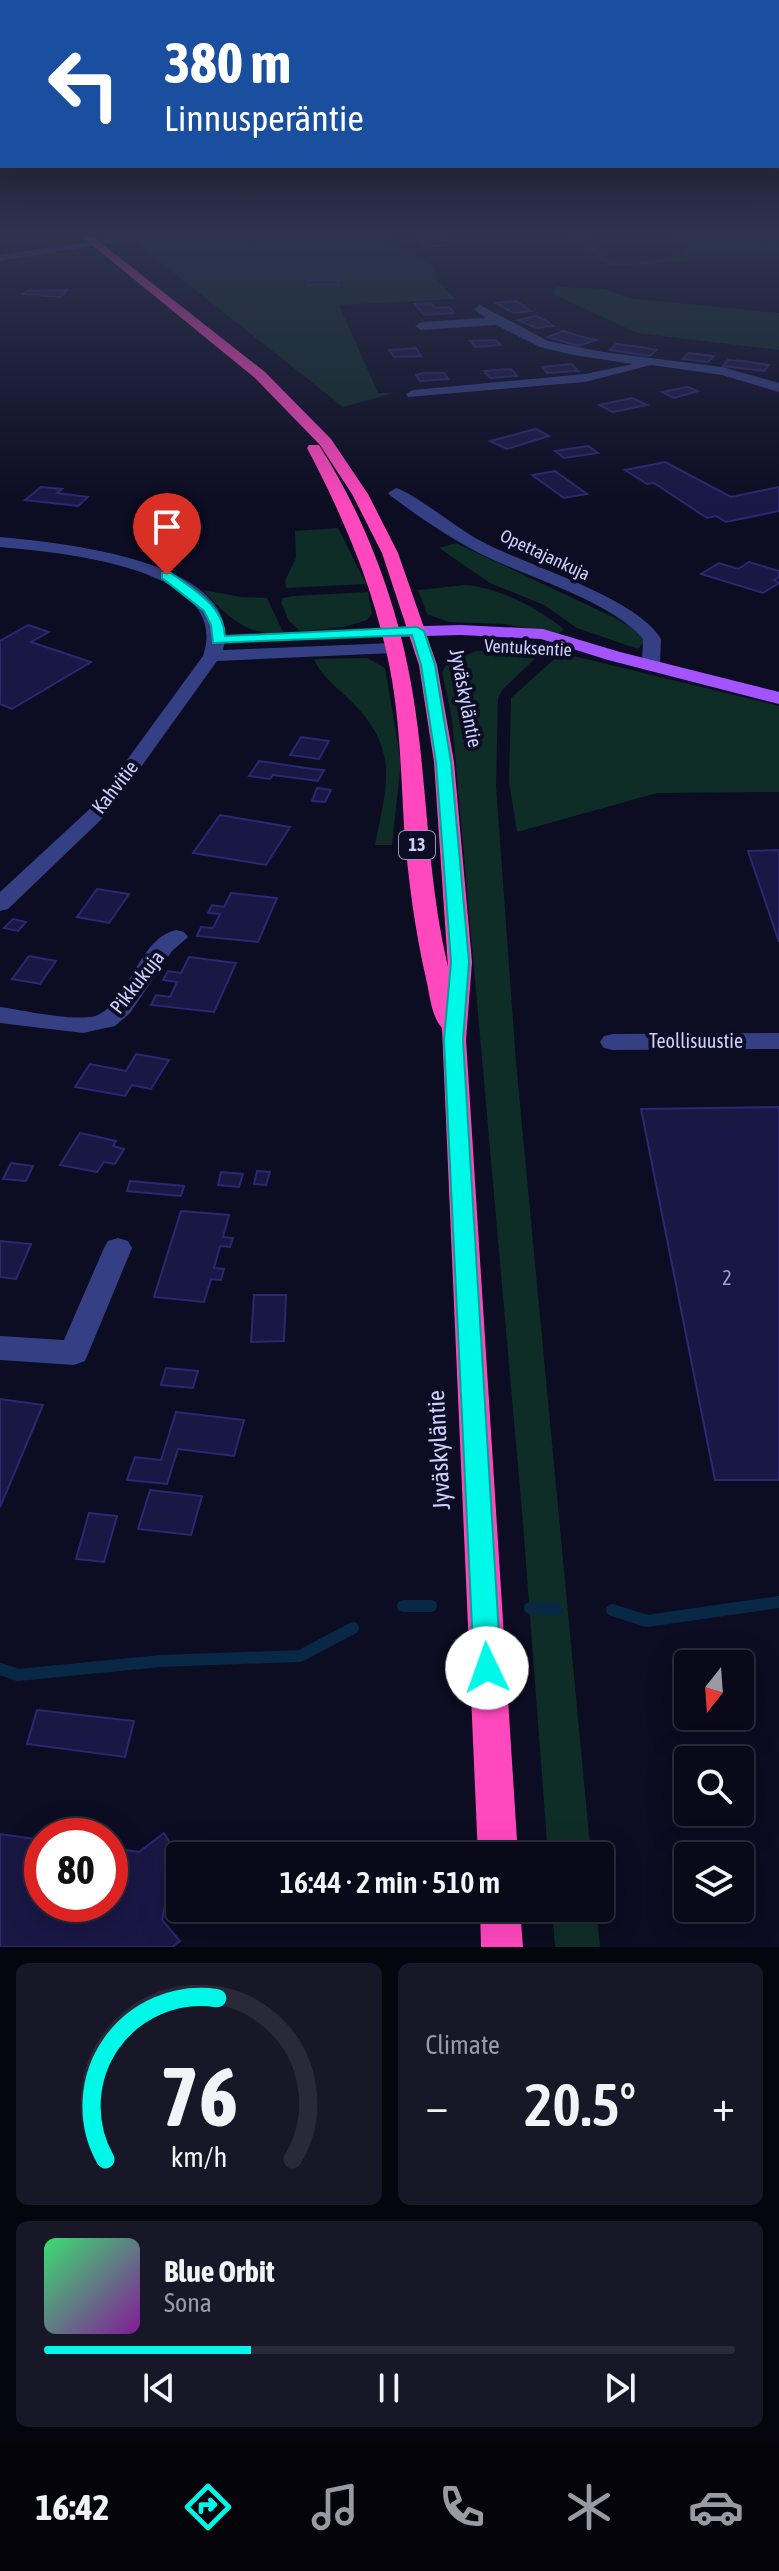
<!DOCTYPE html>
<html lang="en">
<head>
<meta charset="utf-8">
<style>
	:root { --surface:#09091a; --page:#171727; --text:#f1f3f6; --muted:#999aa2; --line:#292a39; --accent:#00f8e8 }
	body { margin:0; font-family:"Asap Condensed",sans-serif; background:var(--page); color:var(--text); height:100vh; display:flex; flex-direction:column; font-size:30px; white-space:nowrap }
	* { box-sizing:border-box; margin:0 }
	p { font-size:26px; color:var(--muted) }
	.icon { flex:none; width:44px; height:44px; fill:none; stroke:currentColor; stroke-width:2; stroke-linecap:round; stroke-linejoin:round }
	.map { position:relative; height:1947px; overflow:hidden }
	.drawer { display:flex; flex-direction:column; gap:16px; padding:16px; background:#05050e; flex:1 }
	.drawer>* { flex:none }
	.banner { position:absolute; left:0px; top:0px; width:780px; height:168px; box-shadow:0 8px 32px #0002,0 0 0 2px var(--line); background:#1a4fa0; color:#fff; overflow:hidden }
	.needle { width:52px; rotate:197deg }
	.controls { position:absolute; left:674px; top:1650px; display:grid; gap:16px }
	.controls a { display:grid; place-items:center; width:80px; height:80px; border-radius:8px; background:var(--surface); box-shadow:0 8px 32px #0002,0 0 0 2px var(--line); font-size:40px }
	.speed { position:absolute; left:24px; top:1818px; display:flex; gap:16px; font-size:40px; font-weight:700; text-align:center }
	.speed>* { display:grid; place-content:center; width:104px; height:104px; border-radius:50%; background:var(--surface); box-shadow:0 8px 32px #0002,0 0 0 2px var(--line); line-height:1 }
	.speed .limit { border:12px solid #d22; background:#fff; color:#111 }
	.pin { position:absolute; display:grid; place-items:center; width:68px; height:68px; color:#fff; margin:-82px -34px; border-radius:50% 50% 50% 0; rotate:-45deg; box-shadow:0 0 8px #0007 }
	.pin .icon { rotate:45deg }
	.me { position:absolute; width:88px; margin:-44px; rotate:357deg; stroke-linejoin:round; filter:drop-shadow(0 0 6px #0008) }
	.turn { display:flex; align-items:center; gap:28px; height:168px; padding:0 32px; font-size:36px }
	.turn .icon { width:104px; height:104px; stroke-width:2.5 }
	.turn b { display:block; font-size:56px; line-height:68px }
	.big { font-size:60px; font-weight:600; line-height:1.1 }
	.drawer .tile { flex:1; display:flex; flex-direction:column; justify-content:center; gap:12px; min-width:0; padding:0 28px; border-radius:12px; background:var(--page) }
	.drawer .dial { align-items:center; gap:0 }
	.dial svg { height:208px; overflow:visible; fill:none; stroke:var(--line); stroke-width:7; stroke-linecap:round; text-anchor:middle }
	.dial text { fill:var(--text); stroke:none }
	.song { display:flex; align-items:center; gap:24px }
	.cover { width:96px; height:96px; border-radius:12px; background:linear-gradient(135deg,hsl(140 70% 55%),hsl(290 70% 35%)) }
	.played { height:8px; border-radius:4px; background:linear-gradient(90deg,var(--accent) 30%,var(--line) 30%) }
	.keys { display:flex; justify-content:space-around; direction:ltr }
	.heat { display:flex; justify-content:space-between; align-items:center; font-size:44px; direction:ltr }
	.drawer .tiles { flex:1; display:grid; gap:16px; grid-template-columns:1fr 1fr }
	.tile:last-child { grid-column:span 2 }
	.trip { position:absolute; left:166px; top:1842px; width:448px; height:80px; border-radius:8px; background:var(--surface); box-shadow:0 8px 32px #0002,0 0 0 2px var(--line); font-weight:600; line-height:80px; text-align:center }
	.tabs { display:flex; height:128px; justify-content:space-around; align-items:center; background:#04040a; color:var(--muted) }
	.tabs .icon { width:56px; height:56px }
	.tabs .active { color:var(--accent) }
	.tabs b { font-size:36px; color:var(--text) }
	.map>svg:first-child { display:block }
	.green { fill:#0f2d27 }
	.lines { fill:none; stroke-linecap:round; stroke-linejoin:round }
	.stream { stroke:#082845; stroke-width:12 }
	.building { fill:#191744; stroke:#2a2872; stroke-width:2 }
	.minor { fill:#343f84; fill-rule:evenodd }
	.major { fill:#a354ff; fill-rule:evenodd }
	.highway { fill:#ff48be; fill-rule:evenodd }
	.route { fill:#00f8e8; stroke:#00a197; stroke-width:2 }
	.labels { text-anchor:middle; stroke-width:8; stroke-linejoin:round; paint-order:stroke }
	.far-street-label { font-size:18px; fill:#cdd0ff; stroke:#0c0c22 }
	.shield { fill:#0c0c22; stroke:#9395bd; stroke-width:2 }
	.shield-label { font-size:18px; font-weight:bold; fill:#cdd0ff }
	.street-label { font-size:20px; fill:#cdd0ff; stroke:#0c0c22 }
	.near-number-label { font-size:20px; fill:#a0a2d0 }
	.near-street-label { font-size:24px; fill:#cdd0ff; stroke:#0c0c22 }
</style>
</head>
<body>
<div class="map">
<svg width="779" height="1947" viewBox="0 0 779 1947">
	<rect width="100%" height="100%" fill="#0c0c22"/>
	<g class="green">
		<polygon points="165,236 380,236 434,266 435,278 455,299 339,305 378,393 394,393 343,407 134,241"/>
		<path d="M 568,236 L 588,236 C 593,242 598,252 604,257 C 620,269 669,260 686,251 L 688,244 L 676,243 L 672,236 L 779,236 L 779,254 L 715,249 L 706,257 L 680,262 L 610,266 Z"/>
		<polygon points="557,287 605,289 627,298 779,313 779,350 637,333 553,294"/>
		<polygon points="338,528 366,584 286,588 285,581 296,558 295,531"/>
		<polygon points="456,543 615,618 639,632 645,640 638,649 577,628 544,605 490,583 439,548"/>
		<path d="M 466,585 C 500,588 537,608 564,629 L 558,634 L 504,624 L 449,622 L 427,614 L 418,590 Z"/>
		<path d="M 203,590 L 241,597 L 267,598 L 283,632 C 247,638 225,614 203,590 Z"/>
		<polygon points="368,592 372,614 367,620 344,627 300,631 289,621 281,602 283,598 293,596"/>
		<polygon points="477,651 542,652 503,689 498,698 496,786 516,1062 591,1856 548,1856 523,1523 452,719 442,672 448,662"/>
		<polygon points="561,653 779,706 779,792 657,793 517,832 509,781 511,698"/>
		<path d="M 367,658 L 385,668 L 401,762 L 392,845 L 375,845 C 387,784 400,750 351,701 C 339,689 320,675 314,659 Z"/>
		<polygon points="552,1908 596,1908 600,1947 555,1947"/>
	</g>
	<g class="lines">
		<g class="stream">
			<polyline points="403,1606 431,1606"/>
			<polyline points="530,1608 557,1609"/>
			<polyline points="612,1610 647,1621 779,1602"/>
			<polyline points="0,1669 18,1675 160,1661 300,1656 353,1628"/>
		</g>
	</g>
	<g class="building">
		<polygon points="443,238 450,245 424,247 417,239"/>
		<polygon points="308,280 338,280 339,285 308,285"/>
		<polygon points="67,290 61,297 23,294 27,291"/>
		<polygon points="516,301 531,311 513,313 496,303"/>
		<polygon points="431,303 435,308 449,307 454,313 424,315 415,304"/>
		<polygon points="536,316 547,321 553,326 536,328 518,320"/>
		<polygon points="563,331 579,336 596,340 578,346 548,337"/>
		<polygon points="496,340 501,345 475,347 470,341"/>
		<polygon points="616,344 641,347 656,350 650,356 610,350"/>
		<polygon points="416,348 421,356 394,357 389,350"/>
		<polygon points="688,353 714,356 708,362 683,359"/>
		<polygon points="728,360 743,361 769,365 764,371 723,366"/>
		<polygon points="572,364 578,371 547,373 542,367"/>
		<polygon points="511,369 517,376 490,378 484,371"/>
		<polygon points="423,373 444,373 448,379 420,381 416,375"/>
		<polygon points="688,387 698,391 674,398 662,392"/>
		<polygon points="632,398 647,405 613,412 599,405"/>
		<polygon points="536,429 549,436 507,449 490,441"/>
		<polygon points="588,446 598,453 564,458 555,451"/>
		<polygon points="665,462 731,497 779,487 779,511 726,522 716,516 707,518 654,483 647,484 625,470"/>
		<polygon points="555,471 587,494 564,498 532,475"/>
		<polygon points="41,487 62,489 57,493 88,497 78,506 25,500"/>
		<polygon points="749,562 779,571 779,577 774,580 779,583 763,593 701,574 719,563 738,569"/>
		<polygon points="28,625 49,632 31,642 91,662 12,709 0,704 0,641"/>
		<polygon points="301,737 329,741 319,759 290,755"/>
		<polygon points="259,761 313,769 324,770 318,781 273,775 270,779 249,776"/>
		<polygon points="317,788 331,790 325,802 312,801"/>
		<polygon points="220,815 290,827 266,865 193,853"/>
		<polygon points="779,850 779,942 748,851"/>
		<polygon points="97,889 129,894 109,923 77,917"/>
		<polygon points="231,893 277,898 258,942 197,936 201,927 213,928 220,914 208,913 212,905 224,907"/>
		<polygon points="13,919 26,922 18,931 4,928"/>
		<polygon points="29,956 56,961 40,984 12,979"/>
		<polygon points="189,957 236,963 214,1012 151,1005 156,995 170,997 177,982 163,980 168,971 181,973"/>
		<polygon points="136,1054 169,1060 151,1089 132,1085 125,1096 75,1087 90,1064 126,1071"/>
		<polygon points="779,1107 779,1480 715,1480 641,1109"/>
		<polygon points="80,1133 116,1141 113,1146 124,1149 115,1164 104,1162 97,1172 60,1165"/>
		<polygon points="11,1163 33,1166 26,1181 3,1179"/>
		<polygon points="257,1171 270,1172 266,1185 254,1184"/>
		<polygon points="221,1172 243,1174 239,1187 218,1185"/>
		<polygon points="130,1181 184,1186 181,1196 127,1191"/>
		<polygon points="181,1211 229,1215 223,1237 233,1238 230,1247 220,1246 214,1268 224,1269 221,1280 211,1279 204,1302 154,1297"/>
		<polygon points="0,1241 31,1244 16,1279 0,1277"/>
		<polygon points="254,1295 286,1295 284,1341 251,1342"/>
		<polygon points="166,1368 198,1371 193,1388 161,1385"/>
		<polygon points="0,1399 43,1405 0,1507"/>
		<polygon points="176,1412 244,1420 234,1456 178,1449 167,1484 127,1480 135,1457 161,1460"/>
		<polygon points="150,1490 202,1496 191,1535 138,1529"/>
		<polygon points="89,1513 117,1516 104,1562 76,1559"/>
		<polygon points="37,1710 134,1721 125,1757 27,1744"/>
		<polygon points="164,1833 176,1854 162,1920 180,1941 172,1947 0,1947 0,1834 42,1840 42,1904 110,1904 110,1848 139,1852"/>
	</g>
	<g class="lines">
		<g class="minor">
			<polygon points="130,236 154,236 0,261 0,255"/>
			<polygon points="480,305 548,341 603,352 722,367 779,383 779,392 722,375 651,365 585,382 408,397 406,394 413,390 585,374 633,364 573,355 540,347 496,325 421,330 415,326 421,322 486,318 474,309"/>
			<path d="M 396,488 C 415,494 457,528 479,540 C 524,565 637,597 661,639 L 660,665 L 651,671 L 644,669 L 642,665 L 643,639 C 610,600 525,577 479,553 C 448,537 419,517 391,496 L 388,493 Z"/>
			<path d="M 0,537 C 55,542 248,560 223,650 L 394,643 L 403,648 L 394,653 L 217,661 L 108,813 L 8,909 L 0,911 L 0,892 L 94,805 L 203,656 C 234,566 54,552 0,547 Z"/>
			<path d="M 176,930 L 184,932 L 188,937 L 172,951 L 130,1013 L 115,1026 L 83,1033 L 0,1023 L 0,1007 C 22,1010 79,1023 98,1015 C 131,999 138,939 176,930 Z"/>
			<polygon points="779,1033 779,1049 613,1050 604,1048 600,1042 604,1036 613,1034"/>
			<polygon points="118,1238 128,1241 132,1248 85,1361 74,1365 0,1360 0,1336 64,1340 104,1248 108,1241"/>
		</g>
		<polygon class="major" points="461,625 543,629 620,652 779,692 779,704 608,660 541,639 461,635 390,637 381,632 390,627"/>
		<g class="highway">
			<path d="M 81,236 L 92,236 L 265,372 L 331,439 L 368,494 L 398,553 L 437,665 L 454,762 L 472,962 L 466,1040 L 518,1856 L 478,1856 L 442,1028 C 432,1017 430,997 427,983 C 415,931 408,879 404,826 C 401,774 400,721 390,669 C 375,591 344,518 307,448 L 309,445 L 319,445 C 365,517 398,604 412,689 C 428,781 426,875 448,967 L 434,762 L 419,665 L 382,553 L 352,494 L 320,445 L 255,378 Z"/>
			<polygon points="480,1908 520,1908 523,1947 481,1947"/>
		</g>
	</g>
	<linearGradient id="sky" x2="0" y2="1"><stop stop-color="#070713"/><stop offset="0.46" stop-color="#2e344f"/><stop offset="1" stop-color="#2e344f" stop-opacity="0"/></linearGradient>
	<rect width="779" height="508" fill="url(#sky)"/>
	<path class="route" d="M 162,573 L 171,573 C 194,590 223,605 225,636 L 417,627 L 424,631 L 435,665 L 451,762 L 469,962 L 463,1040 L 501,1668 L 497,1677 L 487,1680 L 478,1677 L 474,1668 L 444,1040 L 451,962 L 436,762 L 421,665 L 412,635 L 213,643 L 211,625 L 204,611 L 162,578 Z"/>
	<g class="labels">
		<g class="far-street-label">
			<text transform="translate(545 555) rotate(25)" y="6">Opettajankuja</text>
			<text transform="translate(528 648) rotate(3)" y="6">Ventuksentie</text>
		</g>
		<rect class="shield" x="399" y="831" width="36" height="28" rx="6"/>
		<g class="shield-label">
			<text x="417" y="851">13</text>
		</g>
		<g class="street-label">
			<text transform="translate(466 698) rotate(79)" y="7">Jyväskyläntie</text>
			<text transform="translate(115 787) rotate(-52)" y="7">Kahvitie</text>
			<text transform="translate(137 982) rotate(-52)" y="7">Pikkukuja</text>
			<text x="696" y="1048">Teollisuustie</text>
		</g>
		<g class="near-number-label">
			<text x="727" y="1285">2</text>
		</g>
		<g class="near-street-label">
			<text transform="translate(439 1450) rotate(-93)" y="8">Jyväskyläntie</text>
		</g>
	</g>
</svg>
<div class="controls">
<a><svg class="needle" viewBox="-14 -14 28 28"><path d="M0-13l5 13h-10z" fill="#e53935"/><path d="M0 13l5-13h-10z" fill="#999aa2"/></svg></a>
<a><svg class="icon" aria-label="search" viewBox="0 0 24 24"><circle cx="10" cy="10" r="6"/><path d="M15 15l6 6"/></svg></a>
<a><svg class="icon" aria-label="layers" viewBox="0 0 24 24"><path d="M12 4l9 5-9 5-9-5zM3 14l9 5 9-5"/></svg></a>
</div>
<div class="speed"><div class="limit">80</div></div>
<div class="pin" style="left:167px;top:575px;background:#d93025"><svg class="icon" aria-label="arrive" viewBox="0 0 24 24"><path d="M6 21V4h12l-3 4 3 4H6"/></svg></div>
<svg class="me" style="left:487px;top:1668px" viewBox="-20 -20 40 40"><circle r="19" fill="#fff"/><path d="M0-13L10 11 0 6-10 11z" fill="#00f8e8"/></svg>
<div class="trip">16:44 · 2 min · 510 m</div>
<div class="banner">
<div class="turn"><svg class="icon" aria-label="left" viewBox="0 0 24 24"><path d="M17 20v-9H6M10 6l-5 5 5 5"/></svg><div><b>380 m</b>Linnusperäntie</div></div>
</div>
</div>
<section class="drawer">
<div class="tiles">
<div class="tile dial"><svg viewBox="0 0 100 80">
<path d="M14 69A42 42 0 1 1 86 69"/>
<path d="M14 69A42 42 0 0 1 57 7" stroke="#00f8e8"/>
<text x="50" y="56" font-size="32" font-weight="700">76</text>
<text x="50" y="72" font-size="11">km/h</text>
</svg></div>
<div class="tile"><p>Climate</p>
<div class="heat"><a>−</a><b class="big">20.5°</b><a>+</a></div>
</div>
<div class="tile">
<div class="song"><i class="cover"></i><div><b>Blue Orbit</b><p>Sona</p></div></div>
<div class="played"></div>
<div class="keys"><svg class="icon" aria-label="previous" viewBox="0 0 24 24"><path d="M18 5L8 12l10 7zM5 5v14"/></svg><svg class="icon" aria-label="pause" viewBox="0 0 24 24"><path d="M8 5v14M16 5v14"/></svg><svg class="icon" aria-label="next" viewBox="0 0 24 24"><path d="M6 5l10 7-10 7zM19 5v14"/></svg></div>
</div>
</div>
</section>
<nav class="tabs">
<b>16:42</b>
<svg class="icon active" aria-label="directions" viewBox="0 0 24 24"><path d="M12 3l9 9-9 9-9-9zM9 14v-3h6M13 9l2 2-2 2"/></svg>
<svg class="icon" aria-label="music" viewBox="0 0 24 24"><path d="M9 18V5l10-2v13"/><circle cx="6" cy="18" r="3"/><circle cx="16" cy="16" r="3"/></svg>
<svg class="icon" aria-label="phone" viewBox="0 0 24 24"><path d="M5 4h4l2 5-3 2q2 4 5 5l2-3 5 2v4C11 20 4 13 5 4z"/></svg>
<svg class="icon" aria-label="climate" viewBox="0 0 24 24"><path d="M12 3v18M4 7l16 10M4 17L20 7"/></svg>
<svg class="icon" aria-label="car" viewBox="0 0 24 24"><path d="M5 17H2v-5l4-1 3-4h7l3 4 3 1v5h-3M9 17h6M6 11h13"/><circle cx="7" cy="17" r="2"/><circle cx="17" cy="17" r="2"/></svg>
</nav>
</body>
</html>
